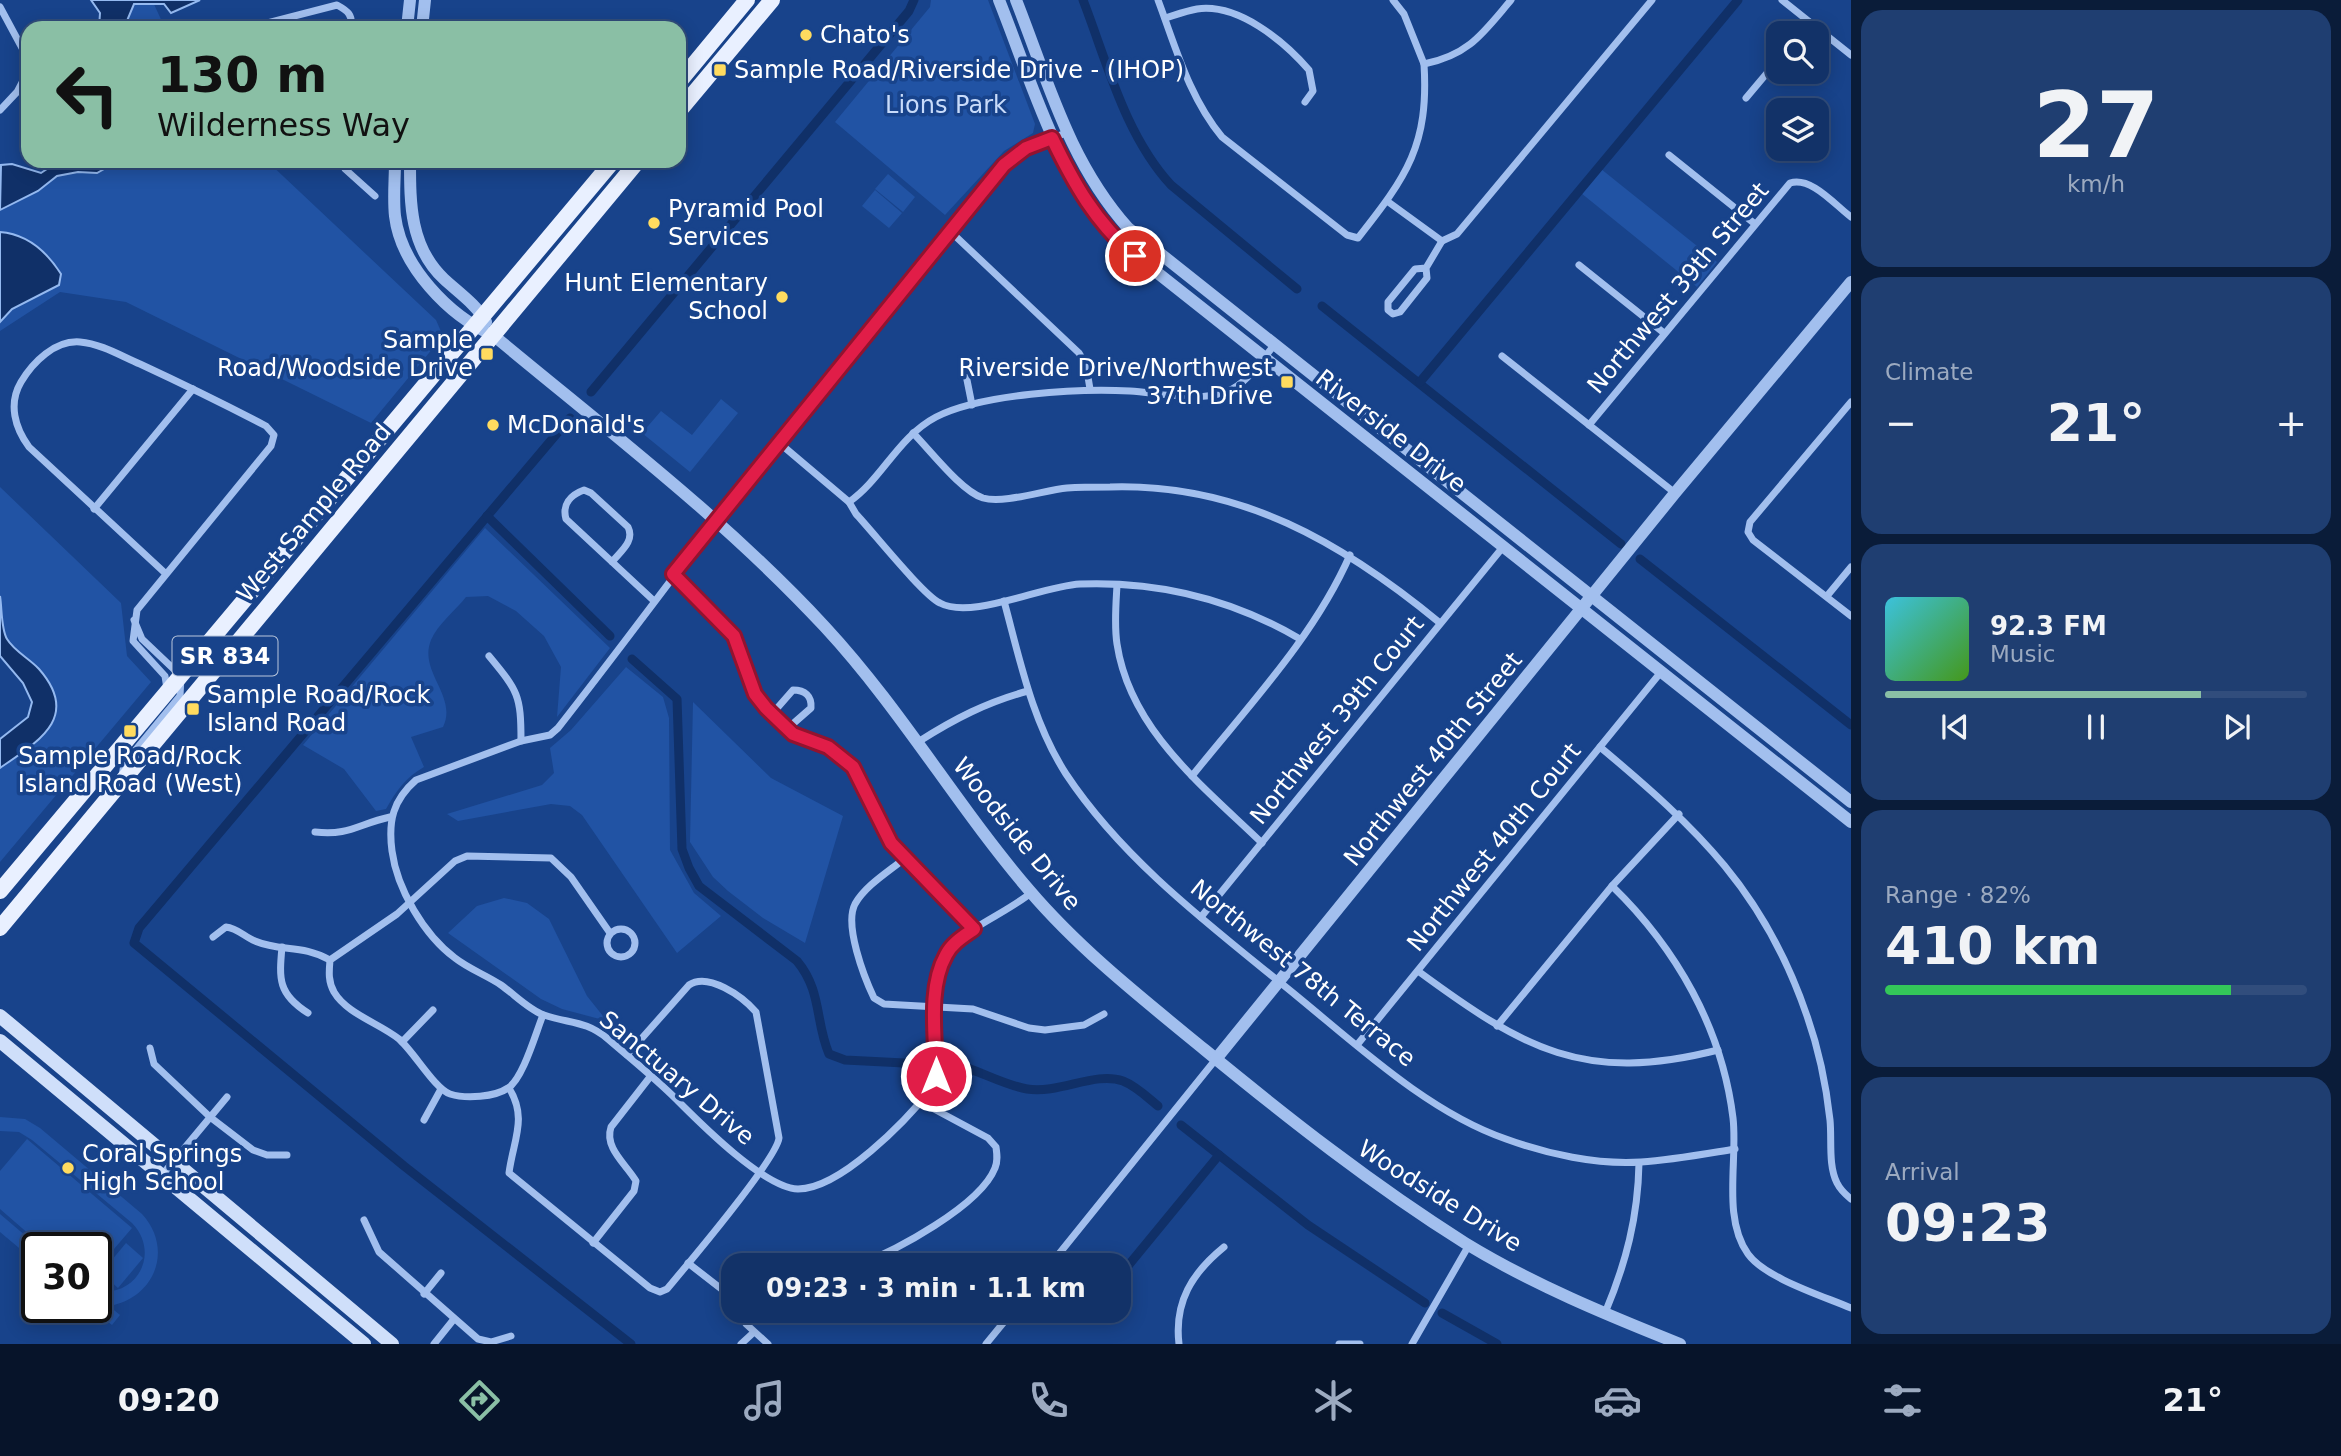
<!DOCTYPE html>
<html lang="en">
<head>
<meta charset="utf-8">
<style>
	:root { --surface:#123268; --page:#1f3e71; --text:#f1f3f6; --muted:#9caac0; --line:#314d7c; --accent:#8abfa5 }
	body { margin:0; font-family:"DejaVu Sans",sans-serif; background:var(--page); color:var(--text); height:100vh; display:flex; flex-direction:column; font-size:26px; white-space:nowrap }
	* { box-sizing:border-box; margin:0 }
	p { font-size:23px; color:var(--muted) }
	.icon { flex:none; width:38px; height:38px; fill:none; stroke:currentColor; stroke-width:2; stroke-linecap:round; stroke-linejoin:round }
	.map { position:relative; flex:1; overflow:hidden }
	.panel { display:flex; flex-direction:column; gap:10px; padding:10px; background:#0a1c39; width:490px }
	.panel>* { flex:none }
	.banner { position:absolute; left:21px; top:21px; width:665px; height:147px; border-radius:21px; box-shadow:0 4px 18px #0003,0 0 0 2px var(--line); background:#8abfa5; color:#111; overflow:hidden }
	.buttons { position:absolute; left:1766px; top:21px; display:grid; gap:14px }
	.buttons a { display:grid; place-items:center; width:63px; height:63px; border-radius:14px; background:var(--surface); box-shadow:0 4px 18px #0003,0 0 0 2px var(--line); font-size:35px }
	.speed { position:absolute; left:21px; top:1232px; display:flex; gap:14px; font-size:35px; font-weight:700; text-align:center }
	.speed>* { display:grid; place-content:center; width:91px; height:91px; border-radius:50%; background:var(--surface); box-shadow:0 4px 18px #0003,0 0 0 2px var(--line); line-height:1 }
	.speed .limit { border:4px solid #111; border-radius:10px; background:#fff; color:#111 }
	.pin { position:absolute; display:grid; place-items:center; width:60px; height:60px; color:#fff; margin:-30px; border:4px solid #fff; border-radius:50%; box-shadow:0 2px 7px #0007 }
	.me { position:absolute; width:77px; margin:-38px; rotate:0deg; stroke-linejoin:round; filter:drop-shadow(0 0 5px #0008) }
	.turn { display:flex; align-items:center; gap:24px; height:147px; padding:0 21px; font-size:32px }
	.turn .icon { width:91px; height:91px; stroke-width:2.5 }
	.turn b { display:block; font-size:49px; line-height:60px }
	.big { font-size:52px; font-weight:600; line-height:1.1 }
	.panel .card { flex:1; display:flex; flex-direction:column; justify-content:center; gap:10px; min-width:0; padding:0 24px; border-radius:21px; background:var(--page) }
	.panel .dial { align-items:center; gap:0 }
	.dial b { font-size:91px; line-height:1 }
	.song { display:flex; align-items:center; gap:21px }
	.cover { width:84px; height:84px; border-radius:10px; background:linear-gradient(135deg,hsl(190 70% 55%),hsl(100 70% 35%)) }
	.played { height:7px; border-radius:4px; background:linear-gradient(90deg,var(--accent) 75%,var(--line) 75%) }
	.keys { display:flex; justify-content:space-around; direction:ltr }
	.heat { display:flex; justify-content:space-between; align-items:center; font-size:38px; direction:ltr }
	.charge { height:10px; border-radius:5px; background:linear-gradient(90deg,#34c759 82%,var(--line) 0) }
	.trip { position:absolute; left:721px; top:1253px; width:410px; height:70px; border-radius:21px; background:var(--surface); box-shadow:0 4px 18px #0003,0 0 0 2px var(--line); font-weight:600; line-height:70px; text-align:center }
	.dock { display:flex; height:112px; justify-content:space-around; align-items:center; background:#07142a; color:var(--muted) }
	.dock .icon { width:49px; height:49px }
	.dock .on { color:var(--accent) }
	.dock b { font-size:32px; color:var(--text) }
	main { display:flex; flex:1; min-height:0 }
	.map>svg:first-child { display:block }
	.green { fill:#2153a4 }
	.water { fill:#103068; stroke:#94b9f0; stroke-width:2 }
	.lines { fill:none; stroke-linecap:round; stroke-linejoin:round }
	.canal { stroke:#103068; stroke-width:9 }
	.minor { stroke:#a2bfee; stroke-width:7 }
	.tertiary { stroke:#a2bfee; stroke-width:12 }
	.secondary { stroke:#cfdffa; stroke-width:14 }
	.primary { stroke:#e9f0ff; stroke-width:16 }
	.route-casing { stroke:#92132f; stroke-width:18 }
	.route { stroke:#e11d48; stroke-width:12 }
	.poi-dot { fill:#ffdb5f; stroke:#18438b; stroke-width:2.5 }
	.labels { text-anchor:middle; stroke-width:7; stroke-linejoin:round; paint-order:stroke }
	.shield { fill:#18438b; stroke:#bac7dc; stroke-width:2 }
	.shield-label { font-size:23px; font-weight:bold; fill:#fff }
	.poi-label { font-size:24px; fill:#fff; stroke:#18438b; text-anchor:start }
	.park-label { font-size:24px; fill:#c8dbfa; stroke:#18438b }
	.street-label { font-size:24px; fill:#fff; stroke:#18438b }
</style>
</head>
<body>
<main>
<div class="map">
<svg width="1851" height="1344" viewBox="0 0 1851 1344">
	<rect width="100%" height="100%" fill="#18438b"/>
	<g class="green">
		<polygon points="91,0 152,0 165,28 99,28 100,13"/>
		<polygon points="931,0 988,0 1035,124 1033,133 1004,151 945,215 835,122 930,7"/>
		<polygon points="59,161 267,161 436,320 443,336 371,423 126,302 60,292 0,331 0,166 12,164 41,173"/>
		<polygon points="1601,169 1717,262 1697,287 1581,193"/>
		<polygon points="888,174 915,197 903,212 875,189"/>
		<polygon points="875,190 902,213 889,228 862,206"/>
		<polygon points="721,399 738,413 690,472 642,433 661,411 692,435"/>
		<polygon points="0,487 121,603 127,656 151,682 0,862 0,739 28,717 32,702 23,683 0,656"/>
		<path d="M 485,528 L 610,648 L 557,717 L 561,667 L 544,636 L 516,611 L 488,596 L 466,597 C 456,610 437,625 431,640 C 418,672 458,696 443,727 L 411,737 L 424,767 C 406,777 396,791 386,809 L 376,811 L 344,769 L 303,745 Z"/>
		<polygon points="626,667 663,697 669,718 670,850 694,893 721,916 677,953 582,815 570,806 551,804 458,821 447,814 542,785 554,773 550,748 571,730"/>
		<polygon points="693,702 771,778 843,816 805,943 763,918 728,891 713,877 690,842"/>
		<polygon points="504,898 527,903 549,919 587,996 607,1021 562,1009 541,999 448,933 477,906"/>
		<path d="M 0,1117 L 25,1119 L 40,1128 L 142,1214 C 174,1249 155,1298 109,1306 L 120,1315 L 112,1325 L 90,1307 L 96,1307 L 96,1291 C 137,1298 161,1253 132,1223 L 32,1140 L 19,1132 L 0,1131 Z"/>
		<polygon points="27,1139 132,1228 96,1270 96,1248 45,1248 0,1209 0,1171"/>
		<polygon points="0,1214 40,1248 37,1248 37,1263 0,1232"/>
		<polygon points="126,1243 143,1258 118,1288 101,1273"/>
	</g>
	<g class="water">
		<polygon points="91,0 200,0 171,13 164,4 134,4 124,28 99,28 100,13"/>
		<polygon points="59,161 118,161 97,173 78,172 57,176 38,191 0,210 1,165 12,164 41,173"/>
		<path d="M 0,232 C 27,234 47,252 61,274 L 59,285 L 12,309 L 0,322 Z"/>
		<path d="M 0,596 C 2,608 1,629 7,639 C 14,651 30,659 39,669 C 81,717 39,741 0,768 L 0,739 L 28,717 L 32,702 L 23,683 L 0,656 Z"/>
	</g>
	<g class="lines">
		<g class="canal">
			<path d="M 1083,0 C 1107,62 1125,135 1171,185 L 1297,289"/>
			<polyline points="1322,306 1621,544"/>
			<polyline points="1420,382 1738,0"/>
			<polyline points="591,392 909,11 914,0"/>
			<polyline points="570,418 139,928 134,943 404,1166 631,1344"/>
			<polyline points="487,516 610,636"/>
			<polyline points="1640,559 1851,725"/>
			<path d="M 632,659 L 677,699 L 682,849 L 689,868 L 699,886 L 797,961 C 822,991 815,1021 829,1054 L 845,1060 L 924,1064"/>
			<path d="M 951,1063 C 977,1069 1003,1085 1027,1089 C 1060,1094 1095,1071 1123,1081 C 1136,1086 1147,1097 1158,1106"/>
			<polyline points="1181,1125 1308,1225 1425,1303"/>
			<polyline points="1118,1278 1219,1155"/>
			<polyline points="1442,1313 1497,1344"/>
			<polyline points="1097,1320 1100,1311"/>
		</g>
		<g class="minor">
			<path d="M 1158,0 C 1176,48 1189,97 1222,137 L 1347,235 L 1358,238 C 1407,176 1429,145 1424,64 C 1469,55 1483,33 1511,0"/>
			<polyline points="1393,0 1404,14 1424,64"/>
			<polyline points="1782,0 1851,55"/>
			<polyline points="0,7 28,59"/>
			<path d="M 1165,18 C 1175,15 1186,11 1197,9 C 1238,3 1284,41 1309,70 L 1313,91 L 1305,102"/>
			<path d="M 248,28 L 337,5 C 348,11 353,15 351,28"/>
			<polyline points="1800,33 1809,22"/>
			<polyline points="1746,98 1778,60"/>
			<polyline points="0,110 17,92 28,71"/>
			<polyline points="1669,155 1755,224"/>
			<polyline points="343,161 345,169 375,196"/>
			<polyline points="378,161 395,161"/>
			<polyline points="1387,201 1442,241 1457,234 1652,0"/>
			<polyline points="951,232 1079,353 1086,365 1090,389"/>
			<polyline points="1579,265 1664,333"/>
			<polyline points="1426,268 1415,269 1388,302 1388,310 1393,314 1400,312 1427,278 1426,268 1442,241"/>
			<polyline points="1502,356 1675,493"/>
			<polyline points="966,375 972,405"/>
			<polyline points="1851,402 1750,522 1748,532 1753,540 1851,616"/>
			<path d="M 1589,425 L 1790,183 C 1811,176 1835,205 1851,217"/>
			<path d="M 913,433 C 930,450 961,491 983,498 C 1004,504 1045,490 1067,488 C 1081,487 1096,487 1110,487 C 1241,483 1343,543 1440,623"/>
			<path d="M 777,441 L 849,502 L 856,514 C 873,532 923,595 940,603 C 971,620 1042,586 1080,584 C 1159,581 1232,599 1300,639"/>
			<path d="M 849,502 C 882,479 898,437 936,417 C 981,394 1079,388 1130,391 C 1159,393 1198,402 1226,392 C 1247,384 1261,361 1275,344"/>
			<polyline points="94,509 193,389"/>
			<path d="M 612,562 C 621,551 635,541 628,527 L 591,493 L 584,490 C 570,495 562,505 566,519 L 653,600"/>
			<path d="M 165,573 L 29,447 C 15,428 8,404 21,382 C 33,362 55,340 80,342 C 102,344 121,356 140,364 C 183,384 224,404 266,426 L 274,435 L 271,446 L 137,610 L 133,641 L 165,676 L 167,689"/>
			<polyline points="673,574 734,636 756,694 767,708 793,734 828,747 853,767 891,843 974,929"/>
			<path d="M 1117,585 C 1116,604 1114,625 1117,644 C 1130,730 1203,786 1262,843"/>
			<polyline points="1827,596 1851,567"/>
			<path d="M 1004,601 C 1020,660 1032,721 1066,774 C 1125,863 1216,930 1298,997 C 1359,1047 1430,1113 1506,1139 C 1547,1154 1597,1165 1641,1162 C 1672,1160 1704,1154 1735,1149"/>
			<path d="M 489,656 C 518,691 521,695 521,741"/>
			<path d="M 772,714 L 793,690 C 805,690 812,696 811,708 L 787,729"/>
			<path d="M 918,742 C 954,719 987,702 1028,691"/>
			<path d="M 1600,747 C 1698,829 1765,892 1807,1016 C 1819,1050 1826,1084 1830,1120 C 1832,1140 1828,1165 1837,1183 C 1840,1189 1846,1195 1851,1199"/>
			<polyline points="122,776 124,764 180,696 181,676 142,639 134,620"/>
			<path d="M 1192,776 C 1248,706 1314,637 1350,555"/>
			<path d="M 315,832 C 349,836 358,824 390,817"/>
			<path d="M 904,859 C 888,872 865,886 855,904 C 844,925 864,977 874,998 L 884,1004 L 973,1009 L 1029,1028 L 1045,1030 L 1084,1025 L 1104,1014"/>
			<path d="M 1612,886 C 1676,948 1722,1028 1733,1118 C 1738,1160 1722,1218 1748,1254 C 1765,1278 1823,1296 1851,1308"/>
			<path d="M 1031,893 C 1008,911 981,922 958,940 C 926,964 936,1040 936,1076 L 931,1089 C 906,1121 840,1189 798,1189 C 764,1188 699,1122 676,1099 C 655,1078 630,1058 608,1039 C 585,1020 570,1024 544,1015 C 529,1010 514,994 501,985 C 486,975 469,969 455,958 C 424,935 397,889 392,851 C 388,821 393,800 416,780 L 521,741 L 550,735 L 558,728 C 632,634 701,538 775,445 C 849,350 929,260 1004,165 L 1026,148 L 1066,133"/>
			<polyline points="1201,917 1503,547"/>
			<circle cx="621" cy="943" r="14"/>
			<path d="M 213,937 L 226,927 C 237,928 245,937 255,941 C 281,952 302,944 330,960"/>
			<path d="M 282,947 C 279,979 278,994 308,1013"/>
			<path d="M 1418,971 C 1524,1049 1584,1084 1718,1050"/>
			<path d="M 543,1015 C 536,1032 523,1079 508,1088 C 495,1097 466,1099 450,1094 C 435,1089 414,1052 399,1039 C 379,1023 347,1014 334,992 C 328,981 329,972 330,960 L 397,914 L 455,861 L 467,856 L 551,858 L 571,877 L 610,933"/>
			<polyline points="1497,1026 1612,886 1679,814"/>
			<polyline points="402,1042 433,1010"/>
			<polyline points="1357,1045 1661,672"/>
			<polyline points="150,1048 154,1064 210,1117 253,1150 267,1155 287,1155"/>
			<path d="M 509,1088 C 528,1118 513,1141 509,1173 L 650,1288 L 660,1292 L 667,1289 C 687,1265 777,1159 779,1138 L 756,1012 C 742,996 708,972 689,985 L 627,1055"/>
			<polyline points="424,1120 441,1089"/>
			<polyline points="162,1175 227,1097"/>
			<polyline points="364,1220 379,1252 478,1339 491,1342 511,1336"/>
			<path d="M 593,1243 L 634,1191 L 636,1181 C 626,1164 604,1148 611,1127 L 650,1077"/>
			<polyline points="688,1263 733,1298"/>
			<path d="M 858,1265 C 895,1251 980,1206 995,1168 C 998,1161 997,1154 996,1147 L 988,1138 L 921,1102"/>
			<polyline points="1050,1265 1216,1059"/>
			<polyline points="424,1294 441,1273"/>
			<polyline points="742,1311 746,1324 768,1344"/>
			<polyline points="864,1311 868,1315"/>
			<path d="M 1605,1313 C 1626,1263 1638,1217 1639,1163"/>
			<polyline points="434,1344 454,1319"/>
			<polyline points="741,1344 753,1333"/>
			<polyline points="986,1344 1013,1311"/>
			<path d="M 1179,1344 C 1174,1302 1192,1273 1224,1247"/>
			<polyline points="1339,1344 1360,1344"/>
			<polyline points="1412,1344 1469,1245"/>
		</g>
		<g class="tertiary">
			<path d="M 999,0 C 1032,83 1056,171 1116,240 L 1851,822"/>
			<path d="M 1016,0 C 1048,81 1069,162 1128,228 L 1851,802"/>
			<polyline points="407,28 410,0"/>
			<polyline points="422,28 425,0"/>
			<path d="M 395,161 C 395,179 393,198 395,216 C 401,266 449,316 493,335 C 606,429 725,519 825,627 C 901,709 957,806 1029,890 C 1080,950 1144,1000 1205,1050 C 1289,1119 1373,1185 1465,1243 C 1532,1284 1607,1315 1680,1344"/>
			<path d="M 410,161 C 410,204 410,247 444,279 C 458,292 477,305 486,322"/>
			<polyline points="1216,1059 1675,493 1851,282"/>
		</g>
		<g class="secondary">
			<polyline points="0,1016 392,1344"/>
			<polyline points="0,1041 364,1344"/>
		</g>
		<g class="primary">
			<polyline points="679,82 747,0"/>
			<polyline points="679,111 772,0"/>
			<polyline points="0,891 613,161"/>
			<polyline points="0,928 638,161"/>
		</g>
	</g>
	<g class="lines">
		<g class="route-casing">
			<path id="route" d="M 936,1076 C 936,1038 927,989 946,955 C 952,943 964,936 974,929 L 891,843 L 853,767 L 828,747 L 793,734 L 766,708 L 755,694 L 734,636 L 673,574 L 1004,165 L 1026,148 L 1052,138 C 1074,184 1096,223 1135,256"/>
		</g>
		<use href="#route" class="route"/>
	</g>
	<g class="poi-dot">
		<circle cx="806" cy="35" r="7"/>
		<rect x="713" y="63" width="14" height="14" rx="3.5"/>
		<circle cx="654" cy="223" r="7"/>
		<circle cx="782" cy="297" r="7"/>
		<rect x="480" y="347" width="14" height="14" rx="3.5"/>
		<rect x="1280" y="375" width="14" height="14" rx="3.5"/>
		<circle cx="493" cy="425" r="7"/>
		<rect x="186" y="702" width="14" height="14" rx="3.5"/>
		<rect x="123" y="724" width="14" height="14" rx="3.5"/>
		<circle cx="68" cy="1168" r="7"/>
	</g>
	<g class="labels">
		<rect class="shield" x="172.5" y="636.5" width="105" height="39" rx="5"/>
		<g class="shield-label">
			<text x="225" y="664">SR 834</text>
		</g>
		<g class="poi-label">
			<text x="820" y="43">Chato's</text>
			<text x="734" y="78">Sample Road/Riverside Drive - (IHOP)</text>
			<text x="668" y="217">Pyramid Pool<tspan x="668" dy="28">Services</tspan></text>
			<text x="768" y="291" text-anchor="end">Hunt Elementary<tspan x="768" dy="28">School</tspan></text>
			<text x="473" y="348" text-anchor="end">Sample<tspan x="473" dy="28">Road/Woodside Drive</tspan></text>
			<text x="1273" y="376" text-anchor="end">Riverside Drive/Northwest<tspan x="1273" dy="28">37th Drive</tspan></text>
			<text x="507" y="433">McDonald's</text>
			<text x="207" y="703">Sample Road/Rock<tspan x="207" dy="28">Island Road</tspan></text>
			<text x="130" y="764" text-anchor="middle">Sample Road/Rock<tspan x="130" dy="28">Island Road (West)</tspan></text>
			<text x="82" y="1162">Coral Springs<tspan x="82" dy="28">High School</tspan></text>
		</g>
		<g class="park-label">
			<text x="946" y="113">Lions Park</text>
		</g>
		<g class="street-label">
			<text transform="translate(1678 288) rotate(-50)" y="8">Northwest 39th Street</text>
			<text transform="translate(1391 431) rotate(38)" y="8">Riverside Drive</text>
			<text transform="translate(314 513) rotate(-50)" y="8">West Sample Road</text>
			<text transform="translate(1337 720) rotate(-51)" y="8">Northwest 39th Court</text>
			<text transform="translate(1433 759) rotate(-51)" y="8">Northwest 40th Street</text>
			<text transform="translate(1017 834) rotate(51)" y="8">Woodside Drive</text>
			<text transform="translate(1494 847) rotate(-51)" y="8">Northwest 40th Court</text>
			<text transform="translate(1303 973) rotate(39)" y="8">Northwest 78th Terrace</text>
			<text transform="translate(677 1078) rotate(40)" y="8">Sanctuary Drive</text>
			<text transform="translate(1440 1196) rotate(32)" y="8">Woodside Drive</text>
		</g>
	</g>
</svg>
<div class="buttons">
<a><svg class="icon" aria-label="search" viewBox="0 0 24 24"><circle cx="10" cy="10" r="6"/><path d="M15 15l6 6"/></svg></a>
<a><svg class="icon" aria-label="layers" viewBox="0 0 24 24"><path d="M12 4l9 5-9 5-9-5zM3 14l9 5 9-5"/></svg></a>
</div>
<div class="speed"><div class="limit">30</div></div>
<div class="pin" style="left:1135px;top:256px;background:#d93025"><svg class="icon" aria-label="arrive" viewBox="0 0 24 24"><path d="M6 21V4h12l-3 4 3 4H6"/></svg></div>
<svg class="me" style="left:936px;top:1076px" viewBox="-20 -20 40 40"><circle r="17" fill="#e11d48" stroke="#fff" stroke-width="3"/><path d="M0-11L8 9 0 5-8 9z" fill="#fff"/></svg>
<div class="trip">09:23 · 3 min · 1.1 km</div>
<div class="banner">
<div class="turn"><svg class="icon" aria-label="left" viewBox="0 0 24 24"><path d="M17 20v-9H6M10 6l-5 5 5 5"/></svg><div><b>130 m</b>Wilderness Way</div></div>
</div>
</div>
<section class="panel">
<div class="card dial"><b>27</b><p>km/h</p></div>
<div class="card"><p>Climate</p>
<div class="heat"><a>−</a><b class="big">21°</b><a>+</a></div>
</div>
<div class="card">
<div class="song"><i class="cover"></i><div><b>92.3 FM</b><p>Music</p></div></div>
<div class="played"></div>
<div class="keys"><svg class="icon" aria-label="previous" viewBox="0 0 24 24"><path d="M18 5L8 12l10 7zM5 5v14"/></svg><svg class="icon" aria-label="pause" viewBox="0 0 24 24"><path d="M8 5v14M16 5v14"/></svg><svg class="icon" aria-label="next" viewBox="0 0 24 24"><path d="M6 5l10 7-10 7zM19 5v14"/></svg></div>
</div>
<div class="card"><p>Range · 82%</p><b class="big">410 km</b><div class="charge"></div></div>
<div class="card"><p>Arrival</p><b class="big">09:23</b></div>
</section>
</main>
<nav class="dock">
<b>09:20</b>
<svg class="icon on" aria-label="directions" viewBox="0 0 24 24"><path d="M12 3l9 9-9 9-9-9zM9 14v-3h6M13 9l2 2-2 2"/></svg>
<svg class="icon" aria-label="music" viewBox="0 0 24 24"><path d="M9 18V5l10-2v13"/><circle cx="6" cy="18" r="3"/><circle cx="16" cy="16" r="3"/></svg>
<svg class="icon" aria-label="phone" viewBox="0 0 24 24"><path d="M5 4h4l2 5-3 2q2 4 5 5l2-3 5 2v4C11 20 4 13 5 4z"/></svg>
<svg class="icon" aria-label="climate" viewBox="0 0 24 24"><path d="M12 3v18M4 7l16 10M4 17L20 7"/></svg>
<svg class="icon" aria-label="car" viewBox="0 0 24 24"><path d="M5 17H2v-5l4-1 3-4h7l3 4 3 1v5h-3M9 17h6M6 11h13"/><circle cx="7" cy="17" r="2"/><circle cx="17" cy="17" r="2"/></svg>
<svg class="icon" aria-label="filters" viewBox="0 0 24 24"><path d="M4 7h16M4 17h16"/><circle cx="9" cy="7" r="2"/><circle cx="15" cy="17" r="2"/></svg>
<b>21°</b>
</nav>
</body>
</html>
